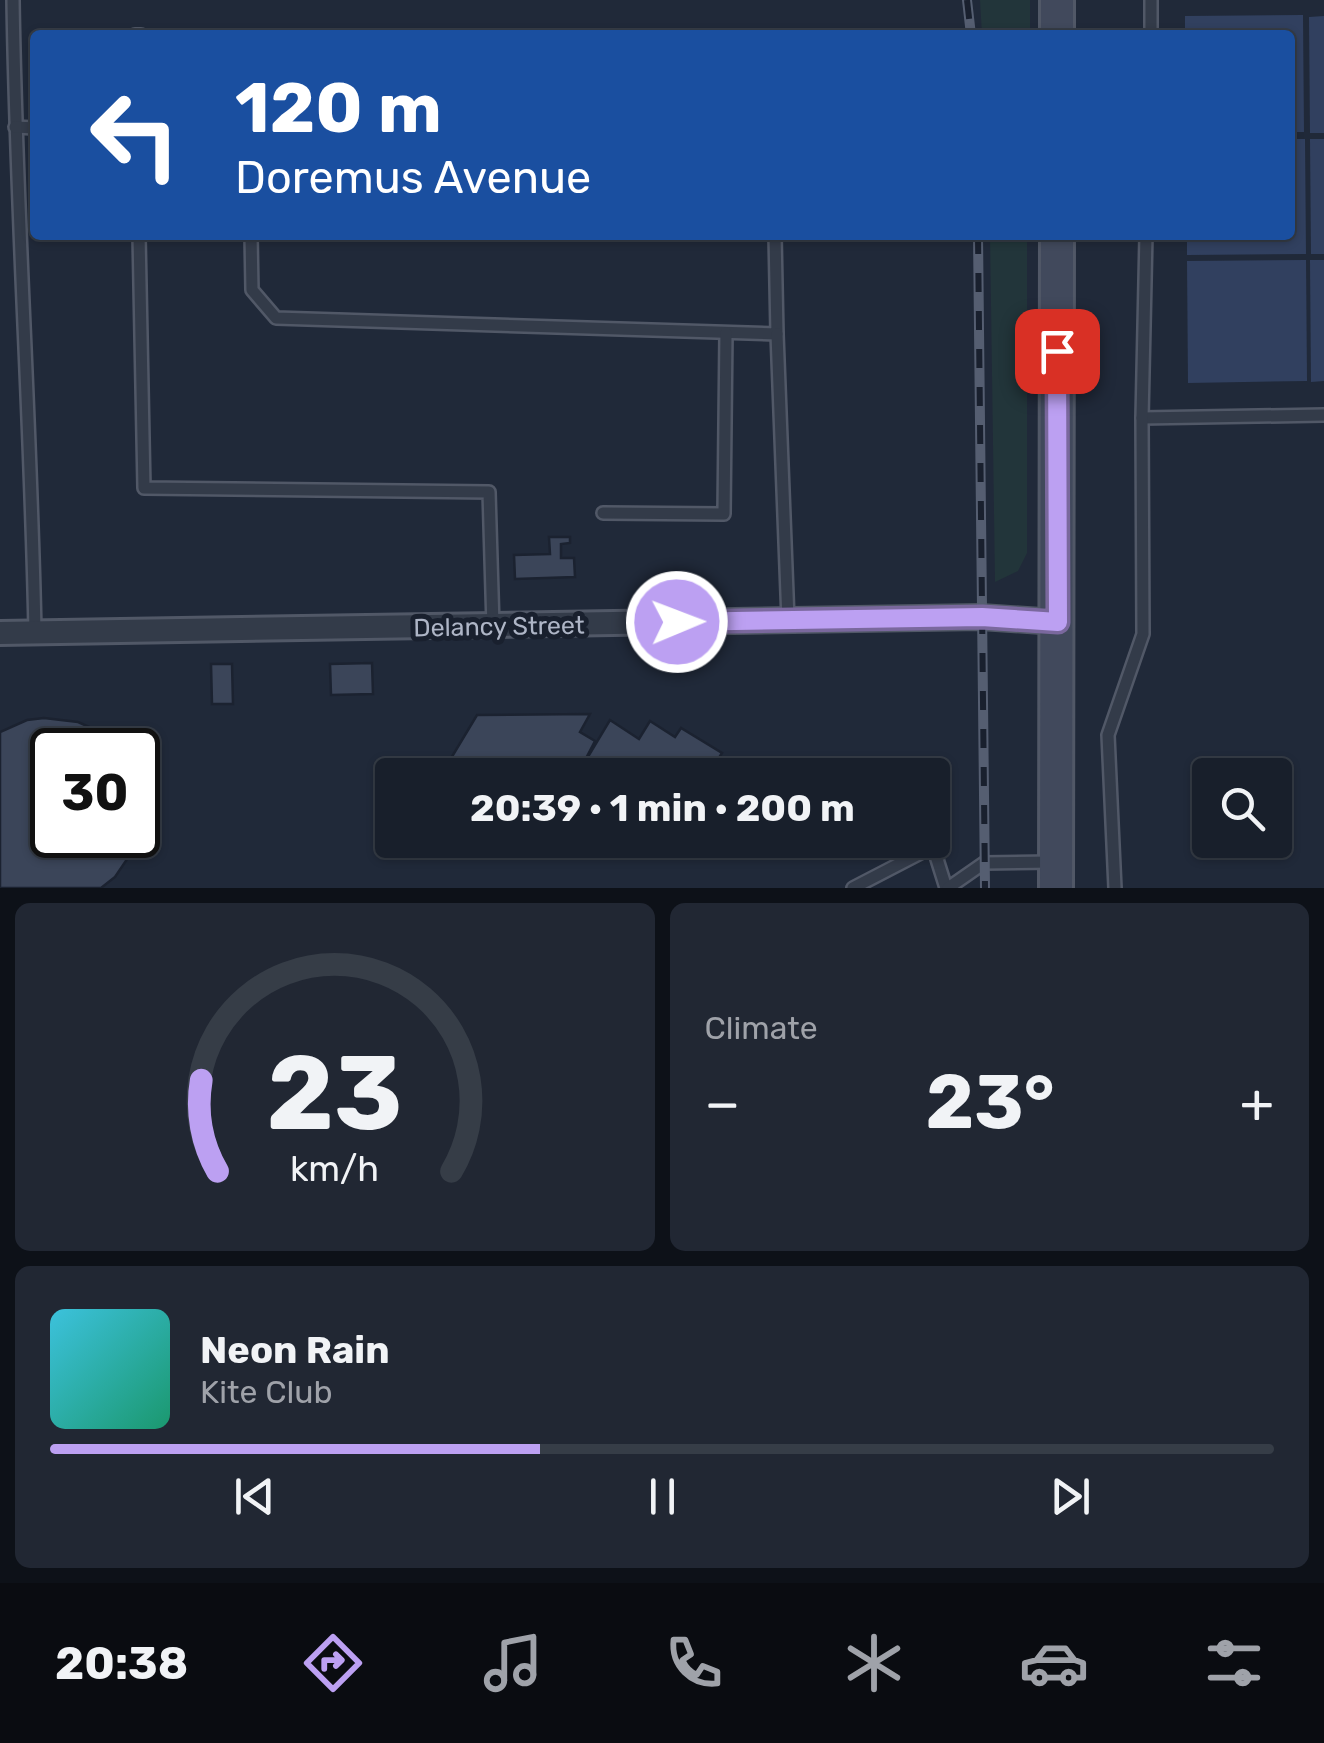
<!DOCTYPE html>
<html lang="en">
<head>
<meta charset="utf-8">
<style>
	:root { --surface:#181f2b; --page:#212733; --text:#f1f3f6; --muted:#9fa2a9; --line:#363d47; --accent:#bca0f2 }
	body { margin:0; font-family:Rubik,sans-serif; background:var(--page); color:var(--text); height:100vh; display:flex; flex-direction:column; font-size:38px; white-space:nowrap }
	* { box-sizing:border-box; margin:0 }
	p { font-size:32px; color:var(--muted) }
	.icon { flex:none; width:55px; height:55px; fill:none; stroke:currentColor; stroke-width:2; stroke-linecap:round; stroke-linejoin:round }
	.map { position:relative; height:888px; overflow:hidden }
	.side { display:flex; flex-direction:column; gap:15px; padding:15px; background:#0d1118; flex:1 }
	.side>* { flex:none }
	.hud { position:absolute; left:30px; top:30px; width:1265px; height:210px; border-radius:10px; box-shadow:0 2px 8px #0004,0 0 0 2px var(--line); background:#1a4fa0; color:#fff; overflow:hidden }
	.controls { position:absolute; left:1192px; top:758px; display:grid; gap:20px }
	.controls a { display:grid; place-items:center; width:100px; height:100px; border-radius:10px; background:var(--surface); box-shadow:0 2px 8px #0004,0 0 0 2px var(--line); font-size:50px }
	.speed { position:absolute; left:30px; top:728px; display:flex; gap:20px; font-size:50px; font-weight:700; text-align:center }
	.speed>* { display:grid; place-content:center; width:130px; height:130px; border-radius:50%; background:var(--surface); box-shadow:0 2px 8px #0004,0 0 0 2px var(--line); line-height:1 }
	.speed .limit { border:5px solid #111; border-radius:15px; background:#fff; color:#111 }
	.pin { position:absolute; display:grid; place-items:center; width:85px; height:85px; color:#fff; margin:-42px; border-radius:20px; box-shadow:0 5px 15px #0006 }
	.me { position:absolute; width:110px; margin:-55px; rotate:89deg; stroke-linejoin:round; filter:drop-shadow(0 0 8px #0008) }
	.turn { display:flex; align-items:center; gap:35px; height:210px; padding:0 40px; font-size:45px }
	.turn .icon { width:130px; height:130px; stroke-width:2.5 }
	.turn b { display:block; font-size:70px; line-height:85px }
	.big { font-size:75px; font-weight:700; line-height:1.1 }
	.side .tile { flex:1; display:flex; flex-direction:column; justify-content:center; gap:15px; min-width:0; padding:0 35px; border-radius:15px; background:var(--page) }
	.side .dial { align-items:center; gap:0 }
	.dial svg { height:260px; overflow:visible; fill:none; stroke:var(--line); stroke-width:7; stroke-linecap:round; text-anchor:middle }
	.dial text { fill:var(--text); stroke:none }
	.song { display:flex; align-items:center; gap:30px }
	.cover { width:120px; height:120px; border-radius:15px; background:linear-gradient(135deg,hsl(190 70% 55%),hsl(160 70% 35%)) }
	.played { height:10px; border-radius:5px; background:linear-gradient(90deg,var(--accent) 40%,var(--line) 40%) }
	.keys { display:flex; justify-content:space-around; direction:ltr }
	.heat { display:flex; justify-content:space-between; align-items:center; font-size:55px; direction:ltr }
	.side .tiles { flex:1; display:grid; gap:15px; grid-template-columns:1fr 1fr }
	.tile:last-child { grid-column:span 2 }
	.trip { position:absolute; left:375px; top:758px; width:575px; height:100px; border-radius:10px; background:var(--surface); box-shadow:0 2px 8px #0004,0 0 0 2px var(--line); font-weight:700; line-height:100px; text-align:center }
	.dock { display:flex; height:160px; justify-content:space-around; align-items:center; background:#0a0c11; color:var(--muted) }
	.dock .icon { width:70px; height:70px }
	.dock .selected { color:var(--accent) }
	.dock b { font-size:45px; color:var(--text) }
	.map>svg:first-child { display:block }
	.green { fill:#22353a }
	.water { fill:#31405f }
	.building { fill:#3b4559; stroke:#1b2230; stroke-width:2.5 }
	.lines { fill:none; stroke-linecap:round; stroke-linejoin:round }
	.service-casing { stroke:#515867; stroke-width:16 }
	.minor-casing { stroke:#515867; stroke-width:28 }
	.secondary-casing { stroke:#515867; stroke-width:38 }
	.service { stroke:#333b49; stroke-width:11 }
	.minor { stroke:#333b49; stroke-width:22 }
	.secondary { stroke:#41495c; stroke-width:32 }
	.rail-casing { stroke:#555e71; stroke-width:10 }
	.rail { stroke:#19202e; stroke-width:6; stroke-dasharray:19; stroke-linecap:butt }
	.route-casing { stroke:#7a689d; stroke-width:25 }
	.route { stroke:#bca0f2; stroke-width:18 }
	.labels { text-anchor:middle; stroke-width:10; stroke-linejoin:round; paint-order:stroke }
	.street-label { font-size:25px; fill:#aeb5c6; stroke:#19202e }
</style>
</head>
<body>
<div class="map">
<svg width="1324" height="888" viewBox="0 0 1324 888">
	<rect width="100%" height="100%" fill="#202939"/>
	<g class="green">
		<polygon points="980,0 1030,0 1030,35 982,35"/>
		<polygon points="990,235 1027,235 1027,553 1018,571 995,582"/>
	</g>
	<g class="water">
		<polygon points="1303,15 1304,132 1290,132 1290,35 1185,35 1185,16"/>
		<polygon points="1324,16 1324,133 1310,133 1309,17"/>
		<polygon points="1290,139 1305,139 1306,254 1187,255 1187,235 1290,235"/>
		<polygon points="1310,139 1324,139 1324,254 1311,254"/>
		<polygon points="1306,260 1307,381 1188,383 1187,261"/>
		<polygon points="1310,260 1324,260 1324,381 1311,382"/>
	</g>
	<g class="building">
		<polygon points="549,537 570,537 570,543 561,544 561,558 574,558 575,577 515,579 514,555 550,554"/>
		<polygon points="372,663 373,694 331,695 330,664"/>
		<polygon points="211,664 232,664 233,704 212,704"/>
		<polygon points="590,714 580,732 595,741 580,770 569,764 563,775 441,775 477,715"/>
		<polygon points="44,718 78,722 94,729 119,750 52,750 52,835 138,835 138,782 142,815 140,832 134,849 115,877 101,888 0,888 0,732 27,720"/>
		<polygon points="610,720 639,739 650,721 675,737 681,728 722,753 708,775 684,775 663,761 651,775 629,761 620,775 612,775 586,760"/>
	</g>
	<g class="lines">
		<g class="service-casing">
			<g id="service">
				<path d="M 13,0 C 16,211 31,422 35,633"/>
				<polyline points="135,35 141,35"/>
				<polyline points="1151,35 1151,0"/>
				<polyline points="15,127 35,128"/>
				<polyline points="139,235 144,488 489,492 493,626"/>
				<polyline points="251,235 252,290 276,318 777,334 775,235"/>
				<polyline points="777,334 788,620"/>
				<polyline points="1142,418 1324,415"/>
				<polyline points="603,513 724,514 726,333"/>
				<polyline points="931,840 946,888"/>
				<polyline points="853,888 934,846"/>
				<polyline points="948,888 984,863 1052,862"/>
				<polyline points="1115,888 1108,735 1143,634 1142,418 1146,235"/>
			</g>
		</g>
		<g class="minor-casing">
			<polyline id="minor" points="0,633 981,617 1057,622"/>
		</g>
		<g class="secondary-casing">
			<g id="secondary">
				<polyline points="1057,0 1057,35"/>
				<polyline points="1056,888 1057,235"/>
			</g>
		</g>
		<use href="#service" class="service"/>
		<use href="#minor" class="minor"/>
		<use href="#secondary" class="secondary"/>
		<g class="rail-casing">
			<g id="rail">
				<polyline points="967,0 971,35"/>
				<polyline points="978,235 985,888"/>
			</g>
		</g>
		<use href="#rail" class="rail"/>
	</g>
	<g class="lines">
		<g class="route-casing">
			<polyline id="route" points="677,622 982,617 1058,622 1057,351"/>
		</g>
		<use href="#route" class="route"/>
	</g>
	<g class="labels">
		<g class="street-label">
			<text transform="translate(499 626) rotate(-1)" y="9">Delancy Street</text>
		</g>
	</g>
</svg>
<div class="controls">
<a><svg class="icon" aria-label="search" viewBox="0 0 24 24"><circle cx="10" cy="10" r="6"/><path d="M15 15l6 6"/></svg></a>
</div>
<div class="speed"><div class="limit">30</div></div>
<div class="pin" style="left:1057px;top:351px;background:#d93025"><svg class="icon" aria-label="arrive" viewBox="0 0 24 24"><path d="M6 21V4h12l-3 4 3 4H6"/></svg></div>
<svg class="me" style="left:677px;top:622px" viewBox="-20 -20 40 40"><circle r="17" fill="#bca0f2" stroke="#fff" stroke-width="3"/><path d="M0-11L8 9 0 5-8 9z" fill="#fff"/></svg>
<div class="trip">20:39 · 1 min · 200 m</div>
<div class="hud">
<div class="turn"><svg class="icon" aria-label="left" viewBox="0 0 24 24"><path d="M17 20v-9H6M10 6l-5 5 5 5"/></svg><div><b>120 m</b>Doremus Avenue</div></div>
</div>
</div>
<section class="side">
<div class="tiles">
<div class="tile dial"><svg viewBox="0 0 100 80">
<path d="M14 69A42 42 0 1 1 86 69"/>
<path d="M14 69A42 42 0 0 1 9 41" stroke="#bca0f2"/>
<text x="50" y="56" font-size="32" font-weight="700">23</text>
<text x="50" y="72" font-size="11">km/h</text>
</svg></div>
<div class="tile"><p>Climate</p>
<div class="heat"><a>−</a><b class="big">23°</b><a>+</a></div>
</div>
<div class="tile">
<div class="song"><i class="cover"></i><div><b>Neon Rain</b><p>Kite Club</p></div></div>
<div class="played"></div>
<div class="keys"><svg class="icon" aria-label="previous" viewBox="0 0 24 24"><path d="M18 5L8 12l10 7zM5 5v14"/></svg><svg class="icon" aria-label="pause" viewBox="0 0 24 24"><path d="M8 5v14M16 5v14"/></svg><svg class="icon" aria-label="next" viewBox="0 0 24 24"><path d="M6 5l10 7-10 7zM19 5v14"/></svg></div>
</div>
</div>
</section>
<nav class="dock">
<b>20:38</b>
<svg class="icon selected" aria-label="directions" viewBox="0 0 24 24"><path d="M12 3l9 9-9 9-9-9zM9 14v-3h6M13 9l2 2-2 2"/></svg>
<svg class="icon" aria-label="music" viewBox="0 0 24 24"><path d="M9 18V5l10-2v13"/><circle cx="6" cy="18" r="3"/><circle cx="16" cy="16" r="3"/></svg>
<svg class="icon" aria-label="phone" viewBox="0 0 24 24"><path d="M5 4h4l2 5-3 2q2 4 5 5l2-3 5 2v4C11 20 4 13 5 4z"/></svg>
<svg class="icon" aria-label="climate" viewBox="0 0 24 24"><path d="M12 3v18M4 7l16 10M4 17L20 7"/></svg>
<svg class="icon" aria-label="car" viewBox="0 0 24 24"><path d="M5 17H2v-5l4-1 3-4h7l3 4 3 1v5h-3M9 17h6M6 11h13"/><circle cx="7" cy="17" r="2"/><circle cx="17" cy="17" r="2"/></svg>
<svg class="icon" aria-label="filters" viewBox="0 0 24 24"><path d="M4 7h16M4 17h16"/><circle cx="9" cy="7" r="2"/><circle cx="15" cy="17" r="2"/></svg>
</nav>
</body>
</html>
